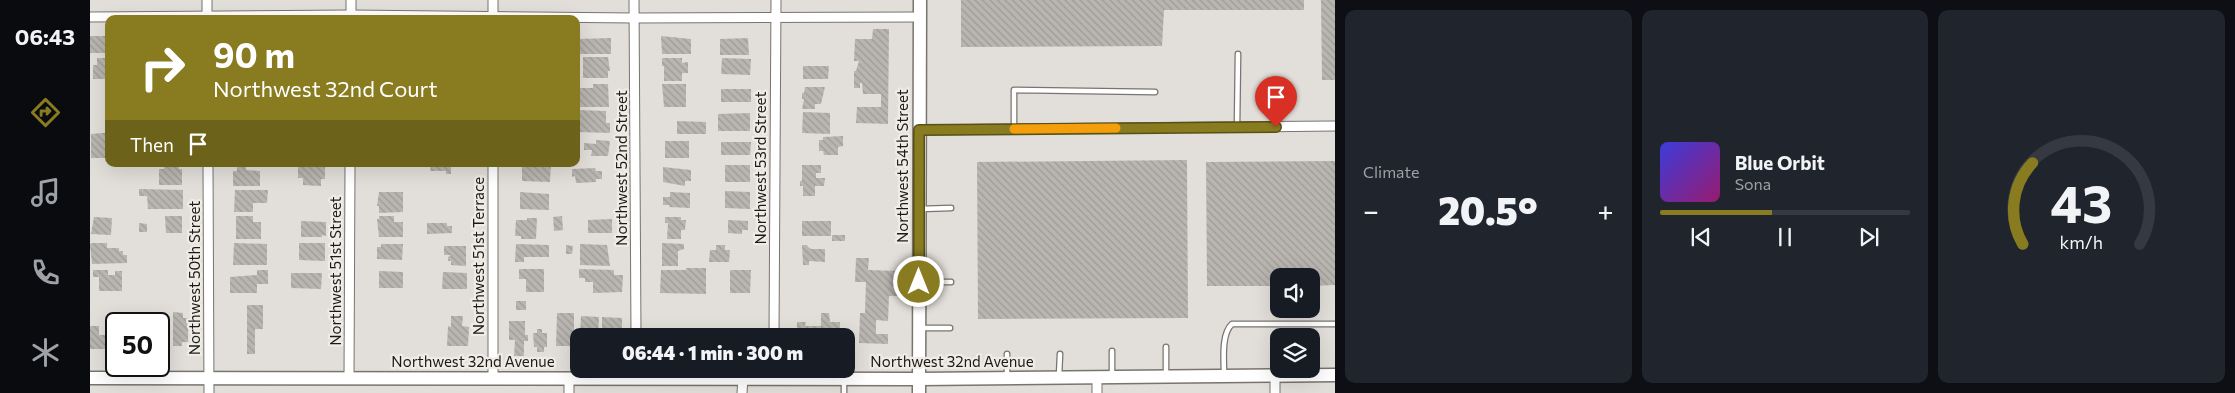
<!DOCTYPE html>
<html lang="en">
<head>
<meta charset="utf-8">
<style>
	:root { --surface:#171b24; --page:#20242c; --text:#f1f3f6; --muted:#9ea1a6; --line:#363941; --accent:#887b20 }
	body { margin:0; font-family:Commissioner,sans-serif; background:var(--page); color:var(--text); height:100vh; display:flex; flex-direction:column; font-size:19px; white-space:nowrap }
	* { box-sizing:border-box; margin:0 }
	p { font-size:16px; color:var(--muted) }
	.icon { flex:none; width:28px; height:28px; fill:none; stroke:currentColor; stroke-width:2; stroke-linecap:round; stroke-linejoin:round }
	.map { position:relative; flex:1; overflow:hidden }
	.side { display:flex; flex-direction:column; gap:10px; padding:10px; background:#0d0f14; width:900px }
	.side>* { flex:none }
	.guide { position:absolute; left:15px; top:15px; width:475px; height:152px; border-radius:10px; box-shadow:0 5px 20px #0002; background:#887b20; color:#fff; overflow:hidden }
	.buttons { position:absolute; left:1180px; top:268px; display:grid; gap:10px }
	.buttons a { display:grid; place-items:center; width:50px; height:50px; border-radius:10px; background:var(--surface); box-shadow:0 5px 20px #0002; font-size:25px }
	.speed { position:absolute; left:15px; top:312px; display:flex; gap:10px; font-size:25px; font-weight:700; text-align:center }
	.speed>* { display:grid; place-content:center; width:65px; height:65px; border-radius:50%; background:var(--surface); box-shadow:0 5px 20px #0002; line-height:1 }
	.speed .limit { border:2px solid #111; border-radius:8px; background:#fff; color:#111 }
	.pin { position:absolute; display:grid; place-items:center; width:42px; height:42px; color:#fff; margin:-51px -21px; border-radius:50% 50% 50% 0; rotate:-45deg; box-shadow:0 0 5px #0007 }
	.pin .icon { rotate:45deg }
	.me { position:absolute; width:55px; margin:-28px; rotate:0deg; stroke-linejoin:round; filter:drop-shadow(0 0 4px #0008) }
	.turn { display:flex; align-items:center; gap:18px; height:105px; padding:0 25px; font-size:22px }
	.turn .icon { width:65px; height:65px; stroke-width:2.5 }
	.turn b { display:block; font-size:35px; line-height:42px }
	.then { display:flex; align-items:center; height:48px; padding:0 25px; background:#0003; gap:10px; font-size:19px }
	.big { font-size:38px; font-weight:800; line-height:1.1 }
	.side .card { flex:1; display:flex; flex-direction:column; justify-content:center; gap:8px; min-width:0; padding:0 18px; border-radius:10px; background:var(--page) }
	.side .dial { align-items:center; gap:0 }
	.dial svg { height:130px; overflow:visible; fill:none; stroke:var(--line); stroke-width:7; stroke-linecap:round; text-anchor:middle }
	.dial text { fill:var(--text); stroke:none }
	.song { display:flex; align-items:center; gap:15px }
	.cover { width:60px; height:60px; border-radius:8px; background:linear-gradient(135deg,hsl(240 70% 55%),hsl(320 70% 35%)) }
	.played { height:5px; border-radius:2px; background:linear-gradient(90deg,var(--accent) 45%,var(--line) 45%) }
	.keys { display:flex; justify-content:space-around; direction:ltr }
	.heat { display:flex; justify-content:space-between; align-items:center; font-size:28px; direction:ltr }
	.side .tiles { flex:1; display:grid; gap:10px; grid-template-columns:repeat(3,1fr) }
	.trip { position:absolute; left:480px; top:328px; width:285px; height:50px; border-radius:10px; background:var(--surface); box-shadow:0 5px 20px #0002; font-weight:800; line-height:50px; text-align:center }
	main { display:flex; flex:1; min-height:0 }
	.menu { display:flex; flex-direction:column; width:90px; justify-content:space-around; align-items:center; background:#090b0e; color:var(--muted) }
	.menu .icon { width:35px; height:35px }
	.menu .current { color:var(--accent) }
	.menu b { font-size:22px; color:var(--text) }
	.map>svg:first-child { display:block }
	.building { fill:url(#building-back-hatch) }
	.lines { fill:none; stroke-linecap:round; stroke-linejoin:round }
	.lane-casing { stroke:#78746f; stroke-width:7 }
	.street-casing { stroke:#78746f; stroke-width:11 }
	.secondary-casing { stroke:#78746f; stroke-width:15 }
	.lane { stroke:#fff; stroke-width:4.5 }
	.street { stroke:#fff; stroke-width:9 }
	.secondary { stroke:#fff; stroke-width:12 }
	.route-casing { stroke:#585015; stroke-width:12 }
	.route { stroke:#887b20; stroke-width:9 }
	.slow { stroke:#f59e0b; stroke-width:9 }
	.labels { text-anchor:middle; stroke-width:4.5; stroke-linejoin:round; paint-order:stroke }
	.street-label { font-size:15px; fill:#1b1917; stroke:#efece6 }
</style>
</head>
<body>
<main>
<nav class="menu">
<b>06:43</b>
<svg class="icon current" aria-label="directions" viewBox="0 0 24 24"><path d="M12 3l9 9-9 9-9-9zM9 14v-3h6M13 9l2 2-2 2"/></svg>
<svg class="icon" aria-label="music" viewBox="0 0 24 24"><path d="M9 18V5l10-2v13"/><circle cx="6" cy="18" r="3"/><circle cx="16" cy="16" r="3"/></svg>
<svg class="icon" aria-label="phone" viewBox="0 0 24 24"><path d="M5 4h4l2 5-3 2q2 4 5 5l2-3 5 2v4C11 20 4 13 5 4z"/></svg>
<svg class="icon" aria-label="climate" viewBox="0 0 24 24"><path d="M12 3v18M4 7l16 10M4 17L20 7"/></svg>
</nav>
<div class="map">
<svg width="1245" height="393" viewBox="0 0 1245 393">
	<defs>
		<pattern id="building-back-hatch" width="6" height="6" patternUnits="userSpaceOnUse" patternTransform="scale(1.25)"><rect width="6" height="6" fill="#b9b5b0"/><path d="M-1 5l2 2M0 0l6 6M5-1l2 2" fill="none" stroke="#9e9b97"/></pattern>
	</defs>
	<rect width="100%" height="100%" fill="#e2ded9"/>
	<g class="building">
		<polygon points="871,0 1214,0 1214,10 1074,10 1072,46 871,47"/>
		<polygon points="1231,0 1245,0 1245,80 1232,80"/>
		<polygon points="783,29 799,29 798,124 766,123 767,107 791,107 791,94 773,94 772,83 770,83 770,88 764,88 764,71 766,71 769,61 764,61 765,39 782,39"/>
		<rect x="0" y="36" width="19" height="17"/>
		<polygon points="571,36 601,39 601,54 572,54"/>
		<polygon points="521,38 521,54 487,54 487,39"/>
		<polygon points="658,38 659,55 630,55 630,39"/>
		<polygon points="493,57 518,57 520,71 518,71 518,78 493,78"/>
		<polygon points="7,58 19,58 19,79 3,79 3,65 7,65"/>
		<polygon points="572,58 592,58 592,63 598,62 598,73 592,73 592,81 574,81 574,66 572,66"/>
		<polygon points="632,58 661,59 660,75 631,74"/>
		<polygon points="713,66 739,66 738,79 713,79"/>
		<polygon points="503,84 518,84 519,107 490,107 490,88 503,88"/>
		<polygon points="572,84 596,84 596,107 574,107"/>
		<polygon points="715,87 735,87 731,104 725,104 725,109 712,109 714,99 712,99 712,93 714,93"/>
		<rect x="631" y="89" width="30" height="13"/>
		<polygon points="488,110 516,111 516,123 520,123 520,133 488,132"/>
		<polygon points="713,112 740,113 740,134 712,133"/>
		<polygon points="660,113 660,131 628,131 628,114"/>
		<polygon points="587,121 616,122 616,134 587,134"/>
		<polygon points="12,133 19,133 19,158 1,158 1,134"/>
		<polygon points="753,136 753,146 748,147 748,155 734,155 733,151 729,151 729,140 733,140 733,137"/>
		<polygon points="506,140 520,141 518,156 501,156 502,150 494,150 494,143 506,144"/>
		<rect x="575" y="141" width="24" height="17"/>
		<polygon points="631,142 661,142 660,155 631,155"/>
		<polygon points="1097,160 1098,318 888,319 887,162"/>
		<polygon points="1245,161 1245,285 1221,286 1221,276 1189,276 1189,286 1117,286 1116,162"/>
		<polygon points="74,164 89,164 89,169 92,169 92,185 69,185 69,169 74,169"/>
		<polygon points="147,164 156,164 156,170 170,171 170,186 143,186 143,171 147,171"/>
		<polygon points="208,164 235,164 235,179 231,179 231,186 213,185 213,178 208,178"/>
		<polygon points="341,164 361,164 361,174 356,174 356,171 340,171"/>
		<polygon points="432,164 461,164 460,182 432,181"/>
		<rect x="635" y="165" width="25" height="17"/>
		<polygon points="712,165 731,165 731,173 726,173 726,178 735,178 734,186 725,186 725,196 713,196 713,186 710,186 710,181 712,181"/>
		<polygon points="573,167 601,170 601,181 595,181 595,186 573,182"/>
		<polygon points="505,168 506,171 512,171 512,179 506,179 506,182 486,183 485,176 482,177 482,169"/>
		<polygon points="49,189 93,190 93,209 58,209 57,196 49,196"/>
		<polygon points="145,190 178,190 177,203 163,203 163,212 144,212"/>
		<polygon points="635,191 660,192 660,209 635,208"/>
		<polygon points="289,192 313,192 313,212 289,213 289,206 287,206"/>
		<polygon points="430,192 459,194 459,210 430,209"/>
		<polygon points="580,192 600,193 600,208 579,207 580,205 573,205 573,197 580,197"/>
		<polygon points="75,216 92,216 92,233 76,233"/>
		<polygon points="146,216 163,216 163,222 171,222 171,239 146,239"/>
		<polygon points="289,216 304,216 304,222 313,222 313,237 289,237 287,219 289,219"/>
		<polygon points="472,216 473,230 464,231 463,217"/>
		<polygon points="4,217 22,218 21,235 1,234"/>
		<polygon points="575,217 591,217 591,220 596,220 595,230 591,230 591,239 577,239 578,223 575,223"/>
		<polygon points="437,218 447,218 446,239 431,239 431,236 425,236 426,220 437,220"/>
		<polygon points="522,219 522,233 498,233 498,220"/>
		<polygon points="638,220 658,221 658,230 652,230 652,234 638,233"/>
		<polygon points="211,221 236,222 236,236 232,235 232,237 211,237"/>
		<rect x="712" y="221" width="29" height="15"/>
		<polygon points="49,223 57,224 57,232 49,232"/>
		<polygon points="337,223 357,223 357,226 362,226 362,233 337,234"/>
		<rect x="742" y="235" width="13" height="6"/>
		<polygon points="2,243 17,243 17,248 29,248 29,251 33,251 33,255 37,255 37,263 2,264 0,244"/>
		<polygon points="144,243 177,244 177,265 143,265"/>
		<polygon points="209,243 235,243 235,261 209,260"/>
		<polygon points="572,243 594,244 594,249 588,251 588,266 572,266"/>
		<polygon points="291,244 313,244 312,260 287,259 287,247 291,247"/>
		<polygon points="426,244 459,245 459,257 434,257 434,262 425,262"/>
		<polygon points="490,244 517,245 520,266 490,265"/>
		<polygon points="476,245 483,246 482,254 476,254"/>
		<polygon points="626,245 635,245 635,250 640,250 639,262 619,262 620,250 626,250"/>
		<polygon points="712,245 717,245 718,247 721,249 735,249 735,262 719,261 719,265 713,265"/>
		<polygon points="354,246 376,246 376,266 361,265 361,261 358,261 358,257 361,255 354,255"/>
		<polygon points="766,258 779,258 778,270 810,271 809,296 799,296 798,321 786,320 786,334 798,334 798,344 769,343 770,313 775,313 776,282 765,282"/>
		<polygon points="596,268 616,268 616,294 570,293 571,270 596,270"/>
		<polygon points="429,269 454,269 454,292 436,292 436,279 429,279"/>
		<polygon points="489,269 524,270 524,275 533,275 532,292 503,293 503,282 495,282 495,278 489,278"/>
		<polygon points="3,270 18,270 18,275 25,275 25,271 32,271 32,291 9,291 9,277 3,277"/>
		<polygon points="167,270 178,270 178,284 167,284 167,293 140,293 140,277 167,275"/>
		<polygon points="640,270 661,270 660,293 640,293"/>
		<polygon points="289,271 313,272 313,288 289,288"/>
		<polygon points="353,272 377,273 377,289 352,289"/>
		<polygon points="201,273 232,273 231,289 201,288"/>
		<rect x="426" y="301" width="10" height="9"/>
		<polygon points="157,305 173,305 173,329 165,329 165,354 157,354"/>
		<polygon points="83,312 93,313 93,318 98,318 98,342 92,342 92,346 83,346"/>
		<polygon points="60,313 69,313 69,318 75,318 74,341 69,341 69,324 59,324"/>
		<polygon points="467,313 484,313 484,346 466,346"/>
		<polygon points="731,313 739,313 740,322 750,322 750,336 707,336 707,322 716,322 715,326 731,326"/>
		<polygon points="361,316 373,316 372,326 379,327 378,346 357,346 358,326 361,327"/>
		<polygon points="491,316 509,317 508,336 490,336"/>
		<polygon points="512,317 532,318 532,336 512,336"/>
		<rect x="41" y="318" width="10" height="6"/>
		<polygon points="419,321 435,321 435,335 438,335 438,341 434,341 434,356 424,356 425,340 419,340"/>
		<polygon points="0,326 9,326 9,335 18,335 18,340 26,340 26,354 19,354 19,349 0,349"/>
		<polygon points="447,329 452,329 452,333 457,333 457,347 454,347 454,352 447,352 447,347 444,347 443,333 447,333"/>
	</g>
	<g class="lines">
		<g class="lane-casing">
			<g id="lane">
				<polyline points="1147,127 1148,54"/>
				<polyline points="924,129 924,90 1065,92"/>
				<polyline points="830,209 861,208"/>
				<polyline points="830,282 861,282"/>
				<polyline points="830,328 860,328"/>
				<polyline points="1076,347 1076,375"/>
				<polyline points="1022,351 1022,375"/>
				<polyline points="917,354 917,376"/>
				<path d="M 1134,374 C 1134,360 1131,334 1142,324 L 1245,324"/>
				<polyline points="969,376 970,354"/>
				<polyline points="754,393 754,380"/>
			</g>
		</g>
		<g class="street-casing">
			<g id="street">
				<polyline points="261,0 261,19"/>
				<polyline points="544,0 546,336"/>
				<polyline points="0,17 261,15 544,18 830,17"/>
				<polyline points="117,19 117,0"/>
				<polyline points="403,19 403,0"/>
				<polyline points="829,130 1245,126"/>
				<polyline points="118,164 119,393"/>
				<polyline points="684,336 686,0"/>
				<polyline points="1007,377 1007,393"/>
				<polyline points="259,378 260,164"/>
				<polyline points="403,378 403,164"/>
				<polyline points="479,393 479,378"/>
				<polyline points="652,393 653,378"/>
				<polyline points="1185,393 1185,375"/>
			</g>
		</g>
		<g class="secondary-casing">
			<g id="secondary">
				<polyline points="0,378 829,379 1245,375"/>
				<polyline points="829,393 830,0"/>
			</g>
		</g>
		<use href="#lane" class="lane"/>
		<use href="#street" class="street"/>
		<use href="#secondary" class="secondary"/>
	</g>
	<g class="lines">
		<g class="route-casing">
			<polyline id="route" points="829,282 829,130 1186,127"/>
		</g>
		<use href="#route" class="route"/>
		<polyline class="slow" points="924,129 1026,128"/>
	</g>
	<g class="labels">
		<g class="street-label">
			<text transform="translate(813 166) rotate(-90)" y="5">Northwest 54th Street</text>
			<text transform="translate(532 168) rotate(-90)" y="5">Northwest 52nd Street</text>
			<text transform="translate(671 168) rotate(-90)" y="5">Northwest 53rd Street</text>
			<text transform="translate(389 256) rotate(-90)" y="5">Northwest 51st Terrace</text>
			<text transform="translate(246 271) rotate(-90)" y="5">Northwest 51st Street</text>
			<text transform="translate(105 278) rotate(-90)" y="5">Northwest 50th Street</text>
			<text x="383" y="367">Northwest 32nd Avenue</text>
			<text x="862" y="367">Northwest 32nd Avenue</text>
		</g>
	</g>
</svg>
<div class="buttons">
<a><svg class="icon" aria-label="sound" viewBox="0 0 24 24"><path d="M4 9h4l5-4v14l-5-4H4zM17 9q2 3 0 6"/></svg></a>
<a><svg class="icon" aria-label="layers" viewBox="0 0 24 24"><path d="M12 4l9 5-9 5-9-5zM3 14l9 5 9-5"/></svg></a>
</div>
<div class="speed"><div class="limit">50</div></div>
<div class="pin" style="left:1186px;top:127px;background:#d93025"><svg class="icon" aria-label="arrive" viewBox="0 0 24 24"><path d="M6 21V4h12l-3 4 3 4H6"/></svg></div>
<svg class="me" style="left:829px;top:282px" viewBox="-20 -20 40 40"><circle r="17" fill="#887b20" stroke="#fff" stroke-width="3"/><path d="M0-11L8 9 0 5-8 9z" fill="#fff"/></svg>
<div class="trip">06:44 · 1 min · 300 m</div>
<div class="guide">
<div class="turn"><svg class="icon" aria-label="right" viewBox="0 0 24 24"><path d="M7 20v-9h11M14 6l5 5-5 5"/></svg><div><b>90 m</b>Northwest 32nd Court</div></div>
<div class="then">Then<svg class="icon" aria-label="arrive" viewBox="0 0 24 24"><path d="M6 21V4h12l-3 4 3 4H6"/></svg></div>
</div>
</div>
<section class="side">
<div class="tiles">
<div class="card"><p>Climate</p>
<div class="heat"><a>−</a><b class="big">20.5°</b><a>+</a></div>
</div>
<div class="card">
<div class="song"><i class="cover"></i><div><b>Blue Orbit</b><p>Sona</p></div></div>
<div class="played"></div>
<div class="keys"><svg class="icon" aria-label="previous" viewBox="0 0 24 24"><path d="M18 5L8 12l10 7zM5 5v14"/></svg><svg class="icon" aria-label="pause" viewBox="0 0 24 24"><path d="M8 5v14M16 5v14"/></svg><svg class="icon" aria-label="next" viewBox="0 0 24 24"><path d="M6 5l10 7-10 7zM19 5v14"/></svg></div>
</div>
<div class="card dial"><svg viewBox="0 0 100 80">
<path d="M14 69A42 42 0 1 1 86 69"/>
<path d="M14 69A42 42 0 0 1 20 19" stroke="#887b20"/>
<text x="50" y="56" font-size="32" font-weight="700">43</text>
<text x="50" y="72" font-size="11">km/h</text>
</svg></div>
</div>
</section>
</main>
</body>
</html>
